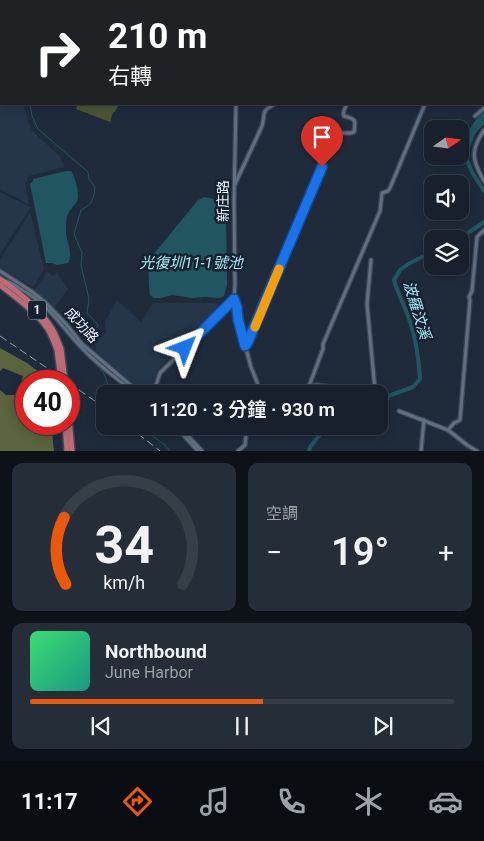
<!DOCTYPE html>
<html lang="zh-TW">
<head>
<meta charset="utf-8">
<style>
	:root { --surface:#17202c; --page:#242d38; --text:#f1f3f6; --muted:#9ea3a9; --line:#363e48; --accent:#ea580c }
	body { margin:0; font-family:Roboto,"Noto Sans TC",sans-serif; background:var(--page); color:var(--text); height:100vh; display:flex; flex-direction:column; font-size:19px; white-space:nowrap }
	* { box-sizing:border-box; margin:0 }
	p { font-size:16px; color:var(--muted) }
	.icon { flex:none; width:28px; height:28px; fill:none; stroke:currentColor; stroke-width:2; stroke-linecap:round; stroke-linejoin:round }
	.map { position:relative; height:451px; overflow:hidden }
	.sheet { display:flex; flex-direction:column; gap:12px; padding:12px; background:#0d1218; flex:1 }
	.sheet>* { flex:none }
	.banner { position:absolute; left:0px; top:0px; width:485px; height:105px; box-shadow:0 2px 12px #0003,0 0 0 1px var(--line); background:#202124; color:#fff; overflow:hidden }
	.needle { width:32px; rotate:76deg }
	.controls { position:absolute; left:424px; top:120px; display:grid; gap:10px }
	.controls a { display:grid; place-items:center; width:45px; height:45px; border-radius:10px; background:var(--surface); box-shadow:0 2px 12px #0003,0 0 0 1px var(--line); font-size:25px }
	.speed { position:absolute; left:15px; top:370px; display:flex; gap:10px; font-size:25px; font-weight:700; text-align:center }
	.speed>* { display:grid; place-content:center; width:65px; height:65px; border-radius:50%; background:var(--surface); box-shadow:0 2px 12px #0003,0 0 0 1px var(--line); line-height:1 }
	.speed .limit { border:8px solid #d22; background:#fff; color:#111 }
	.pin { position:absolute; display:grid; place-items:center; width:42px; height:42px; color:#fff; margin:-51px -21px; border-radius:50% 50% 50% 0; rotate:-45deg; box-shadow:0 0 5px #0007 }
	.pin .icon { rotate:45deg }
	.me { position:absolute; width:55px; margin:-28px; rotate:45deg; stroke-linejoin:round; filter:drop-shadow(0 0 4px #0008) }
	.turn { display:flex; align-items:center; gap:18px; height:105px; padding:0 25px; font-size:22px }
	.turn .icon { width:65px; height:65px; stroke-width:2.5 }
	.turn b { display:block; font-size:35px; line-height:42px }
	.big { font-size:38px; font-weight:600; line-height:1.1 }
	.sheet .widget { flex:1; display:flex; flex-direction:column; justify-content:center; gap:8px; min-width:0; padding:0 18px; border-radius:10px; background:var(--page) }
	.sheet .dial { align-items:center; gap:0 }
	.dial svg { height:130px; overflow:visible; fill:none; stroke:var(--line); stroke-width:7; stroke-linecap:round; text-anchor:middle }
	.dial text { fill:var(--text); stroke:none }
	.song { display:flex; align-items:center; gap:15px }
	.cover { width:60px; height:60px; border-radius:8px; background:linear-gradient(135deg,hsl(140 70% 55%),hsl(170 70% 35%)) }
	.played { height:5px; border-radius:2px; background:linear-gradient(90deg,var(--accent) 55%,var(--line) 55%) }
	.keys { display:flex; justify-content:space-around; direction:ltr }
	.heat { display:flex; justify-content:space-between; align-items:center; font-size:28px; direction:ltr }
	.sheet .tiles { flex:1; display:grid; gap:12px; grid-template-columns:1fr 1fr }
	.widget:last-child { grid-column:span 2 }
	.trip { position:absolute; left:96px; top:385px; width:292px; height:50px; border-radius:10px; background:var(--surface); box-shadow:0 2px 12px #0003,0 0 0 1px var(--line); font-weight:600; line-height:50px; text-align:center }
	.tab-bar { display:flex; height:80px; justify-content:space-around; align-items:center; background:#090d12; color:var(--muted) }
	.tab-bar .icon { width:35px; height:35px }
	.tab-bar .selected { color:var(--accent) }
	.tab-bar b { font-size:22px; color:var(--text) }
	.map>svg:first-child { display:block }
	.built { fill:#25354a }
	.green { fill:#4d5536 }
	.forest { fill:#5a643e }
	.water { fill:#215560 }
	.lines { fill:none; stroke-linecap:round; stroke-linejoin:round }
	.stream { stroke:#215560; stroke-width:1 }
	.river { stroke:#215560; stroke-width:4 }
	.minor-casing { stroke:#3e4957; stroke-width:5.5 }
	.major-casing { stroke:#3e4957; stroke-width:8 }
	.minor { stroke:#616f82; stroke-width:3 }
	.major { stroke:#be6b78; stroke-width:5 }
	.rail { stroke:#959eac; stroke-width:1; stroke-dasharray:8 4; stroke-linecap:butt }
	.major-bridge-casing { stroke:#3e4957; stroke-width:8; stroke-linecap:butt }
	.major-bridge { stroke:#be6b78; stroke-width:5 }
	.route-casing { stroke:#114b97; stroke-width:12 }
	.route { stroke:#1a73e8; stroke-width:9 }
	.slow { stroke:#f59e0b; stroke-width:9 }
	.labels { text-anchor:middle; stroke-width:5; stroke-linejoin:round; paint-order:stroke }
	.shield { fill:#162131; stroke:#aab3c0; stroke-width:1 }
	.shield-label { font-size:12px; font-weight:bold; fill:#eaf2fd }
	.street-label { font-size:14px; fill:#eaf2fd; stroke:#162131 }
	.water-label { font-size:15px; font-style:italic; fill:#a7eafa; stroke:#162131 }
</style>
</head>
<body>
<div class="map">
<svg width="484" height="451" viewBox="0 0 484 451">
	<rect width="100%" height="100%" fill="#1f2b3b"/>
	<g class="built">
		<polygon points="1,74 1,104 23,104 32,131 60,156 64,167 29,176 25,184 29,205 0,189 0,79"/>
		<polygon points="0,192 31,207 0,254"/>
		<polygon points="30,212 44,269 33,287 0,268 0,260"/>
		<polygon points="47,272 54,276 57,272 68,289 54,308 34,291"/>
		<polygon points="117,300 141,322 153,303 218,303 218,311 160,367 150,394 144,394 96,352 95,340 106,334 105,322"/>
	</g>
	<polygon class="green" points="78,104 119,104 115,112 113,112 110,122 76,109"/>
	<polygon class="forest" points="0,348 27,363 51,381 26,381 26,424 51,424 54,451 0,451 0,390 6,395 18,395 23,376 3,368 0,371"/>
	<g class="water">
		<path d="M 484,111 L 484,124 L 475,134 L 468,153 L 467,160 L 464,157 C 465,137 469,126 484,111 Z"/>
		<path d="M 66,171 L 71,171 C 75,176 80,195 77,201 C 75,205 70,209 68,214 C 66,218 66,224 66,229 C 65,240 74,253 68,263 L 57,265 L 52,263 L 46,263 L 30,184 L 33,181 L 33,179 Z"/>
		<path d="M 205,197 C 215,199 220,200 226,210 L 227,285 L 224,296 L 220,298 L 205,297 L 192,298 L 172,295 L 161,298 L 154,298 L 150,295 L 149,287 L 148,262 L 153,255 L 198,200 Z"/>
	</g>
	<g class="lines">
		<g class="stream">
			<polyline points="27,1 27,0"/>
			<path d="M 30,104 L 32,116 L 38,129 L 88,172 L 89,179 L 95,187 C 93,200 93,204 81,210 L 74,234 L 82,253 L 81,265 L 89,299 L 87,313 L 98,325 L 95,331 L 88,337 L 89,345"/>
			<path d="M 94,362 C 103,371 110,380 107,394"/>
			<polyline points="138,426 164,444 170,451"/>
		</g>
		<g class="river">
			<polyline points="466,156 466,158 472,172 484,191"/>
			<polyline points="459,239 484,222"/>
			<path d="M 380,399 L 413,387 L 420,379 C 418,352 415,331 404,306 C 401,297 396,290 394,280 L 400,270 L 408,264 L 432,252"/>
			<polyline points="309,451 310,447 327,426"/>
		</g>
		<g class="minor-casing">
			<g id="minor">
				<polyline points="239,1 240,0"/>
				<polyline points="392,1 392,0"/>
				<polyline points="469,1 470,0"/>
				<polyline points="236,104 234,201 235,285 234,299 237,307 238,319 251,367 257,382 258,388"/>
				<polyline points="475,116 484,108"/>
				<path d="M 484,130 C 470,151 472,160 484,181"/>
				<path d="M 235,184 C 244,165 253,146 262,126 C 264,121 263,115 265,111 C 267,108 271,107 274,104"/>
				<polyline points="0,271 31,291 46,303 66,324 82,344 141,394"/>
				<path d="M 5,281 C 10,282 15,285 19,288 C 48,304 59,323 80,346 C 96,364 118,379 136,394"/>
				<path d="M 245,346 L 247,344 L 335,136 L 337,133 L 351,133 L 354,132 C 356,120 356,119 344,116 C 342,112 345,108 347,104"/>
				<polyline points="309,386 323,349 323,344 380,211 382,193 388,191 390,188 425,104"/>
				<polyline points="153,394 160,373 234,299"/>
				<polyline points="252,394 252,391 258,388 288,389 317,385 340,388 375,390 367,304 371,260"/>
				<polyline points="399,411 448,430 467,445 477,451"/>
				<polyline points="175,426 198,451"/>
				<polyline points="179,426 202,451"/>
				<polyline points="448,430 454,423 460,420 470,300 469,297 472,291 477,237 484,230"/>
				<polyline points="238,451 245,445 247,426"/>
				<polyline points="421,451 424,420"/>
			</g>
		</g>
		<g class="major-casing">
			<g id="major">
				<path d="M 0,279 C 19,292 39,308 51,327 C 56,334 58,342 61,349"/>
				<path d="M 0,285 C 15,297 33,309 45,325 C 51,332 54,342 57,350"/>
				<polyline points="69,418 72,451"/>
				<polyline points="65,424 67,451"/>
			</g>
		</g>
		<use href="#minor" class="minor"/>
		<use href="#major" class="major"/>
		<g class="rail">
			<polyline points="0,336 66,381"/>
			<polyline points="69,383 105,408"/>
			<polyline points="128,426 160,451"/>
		</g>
		<g class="major-bridge-casing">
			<g id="major-bridge">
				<polyline points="61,349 65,381"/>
				<polyline points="57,350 61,381"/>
			</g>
		</g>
		<use href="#major-bridge" class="major-bridge"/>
	</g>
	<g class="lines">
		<g class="route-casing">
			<polyline id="route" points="185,348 234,299 237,308 238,319 245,346 247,344 322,167"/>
		</g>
		<use href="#route" class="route"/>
		<polyline class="slow" points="255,327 279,269"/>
	</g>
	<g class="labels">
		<rect class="shield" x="28" y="300.5" width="18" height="19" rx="4"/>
		<g class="shield-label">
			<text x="37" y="314">1</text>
		</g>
		<g class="street-label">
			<text transform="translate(223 201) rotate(-90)" y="5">新庄路</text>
			<text transform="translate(82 325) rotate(48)" y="5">成功路</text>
		</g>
		<g class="water-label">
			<text x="191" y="268">光復圳11-1號池</text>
			<text transform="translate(417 310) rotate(73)" y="5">波羅汶溪</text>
		</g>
	</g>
</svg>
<div class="controls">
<a><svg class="needle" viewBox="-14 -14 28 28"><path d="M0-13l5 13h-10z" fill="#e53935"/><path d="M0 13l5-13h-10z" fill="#9ea3a9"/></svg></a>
<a><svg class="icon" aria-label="sound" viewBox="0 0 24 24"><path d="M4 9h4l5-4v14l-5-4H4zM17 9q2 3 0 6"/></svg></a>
<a><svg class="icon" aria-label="layers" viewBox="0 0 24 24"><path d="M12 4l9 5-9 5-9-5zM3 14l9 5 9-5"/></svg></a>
</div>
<div class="speed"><div class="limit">40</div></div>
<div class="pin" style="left:322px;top:167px;background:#d93025"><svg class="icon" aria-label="arrive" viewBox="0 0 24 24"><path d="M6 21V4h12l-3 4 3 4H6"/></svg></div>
<svg class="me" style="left:185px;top:348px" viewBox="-20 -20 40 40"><path d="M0-17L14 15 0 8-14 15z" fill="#1a73e8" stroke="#fff" stroke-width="4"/></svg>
<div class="trip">11:20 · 3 分鐘 · 930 m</div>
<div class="banner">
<div class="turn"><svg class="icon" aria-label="right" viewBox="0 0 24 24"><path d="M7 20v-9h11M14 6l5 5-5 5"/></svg><div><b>210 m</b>右轉</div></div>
</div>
</div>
<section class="sheet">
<div class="tiles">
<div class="widget dial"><svg viewBox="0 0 100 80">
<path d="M14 69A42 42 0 1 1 86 69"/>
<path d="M14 69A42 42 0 0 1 13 28" stroke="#ea580c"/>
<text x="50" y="56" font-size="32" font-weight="700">34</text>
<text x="50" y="72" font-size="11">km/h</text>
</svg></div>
<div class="widget"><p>空調</p>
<div class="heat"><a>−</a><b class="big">19°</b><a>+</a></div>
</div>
<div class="widget">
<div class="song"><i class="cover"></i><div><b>Northbound</b><p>June Harbor</p></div></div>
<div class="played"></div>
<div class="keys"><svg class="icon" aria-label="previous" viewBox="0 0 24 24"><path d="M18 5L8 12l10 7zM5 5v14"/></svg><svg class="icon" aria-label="pause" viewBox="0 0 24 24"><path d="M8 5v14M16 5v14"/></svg><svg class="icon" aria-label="next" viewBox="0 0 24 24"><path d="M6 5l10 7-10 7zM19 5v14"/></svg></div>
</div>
</div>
</section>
<nav class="tab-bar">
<b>11:17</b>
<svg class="icon selected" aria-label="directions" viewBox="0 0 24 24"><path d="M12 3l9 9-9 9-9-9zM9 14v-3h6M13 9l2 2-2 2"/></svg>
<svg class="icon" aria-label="music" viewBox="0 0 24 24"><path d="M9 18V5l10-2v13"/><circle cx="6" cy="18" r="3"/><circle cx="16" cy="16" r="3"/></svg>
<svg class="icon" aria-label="phone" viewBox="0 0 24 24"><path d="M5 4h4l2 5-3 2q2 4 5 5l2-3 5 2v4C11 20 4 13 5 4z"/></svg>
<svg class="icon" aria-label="climate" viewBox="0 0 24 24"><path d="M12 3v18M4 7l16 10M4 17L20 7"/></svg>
<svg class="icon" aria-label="car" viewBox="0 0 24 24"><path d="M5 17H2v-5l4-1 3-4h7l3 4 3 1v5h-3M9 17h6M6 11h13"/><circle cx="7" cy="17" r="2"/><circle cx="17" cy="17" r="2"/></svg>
</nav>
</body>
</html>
